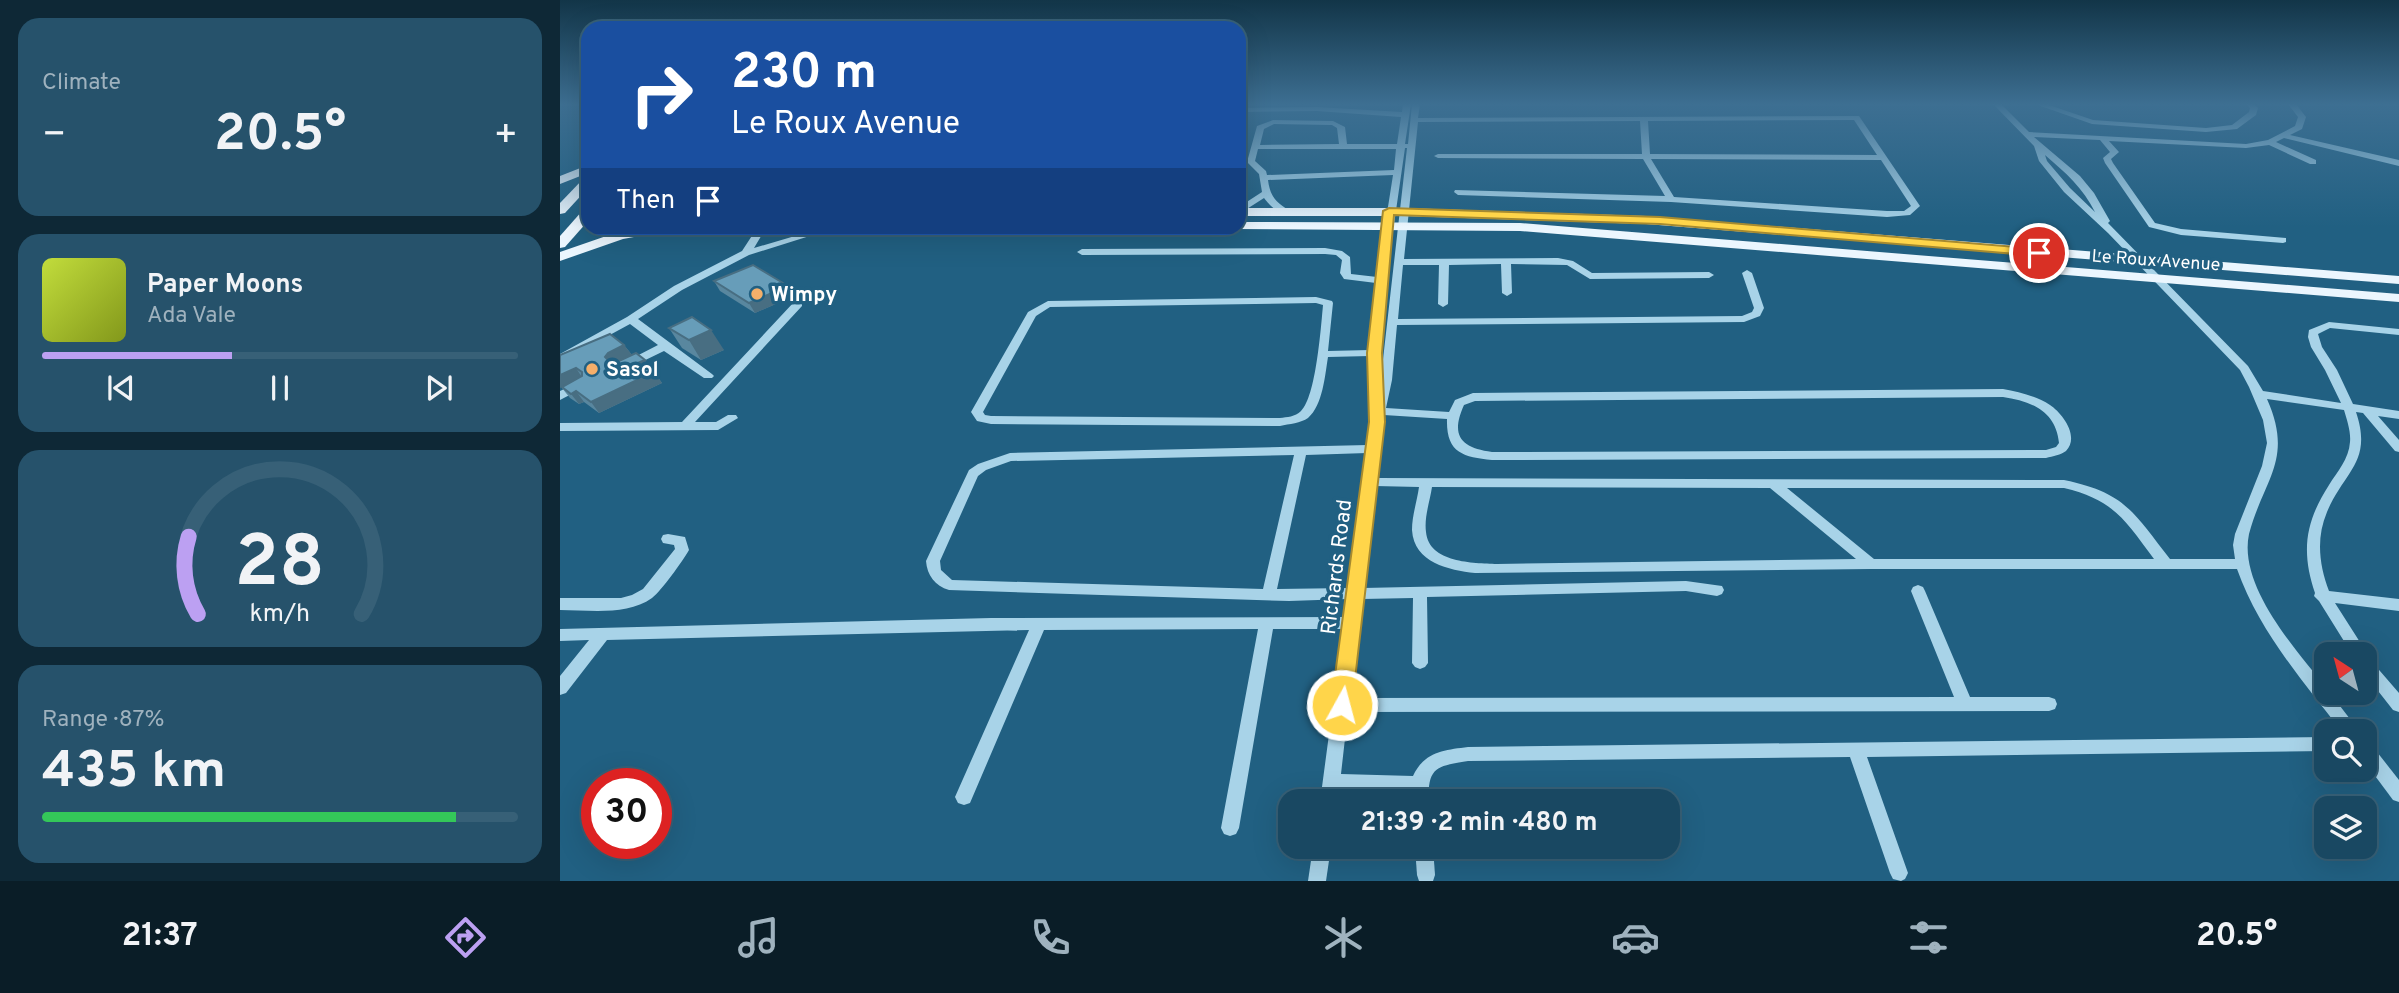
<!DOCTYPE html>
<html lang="en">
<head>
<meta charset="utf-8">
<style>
	:root { --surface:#194862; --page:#26526b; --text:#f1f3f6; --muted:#9fb2be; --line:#376077; --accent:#bca0f2 }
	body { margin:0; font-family:Overpass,sans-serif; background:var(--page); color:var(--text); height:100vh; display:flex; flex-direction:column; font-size:26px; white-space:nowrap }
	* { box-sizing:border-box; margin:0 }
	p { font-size:23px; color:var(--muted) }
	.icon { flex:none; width:38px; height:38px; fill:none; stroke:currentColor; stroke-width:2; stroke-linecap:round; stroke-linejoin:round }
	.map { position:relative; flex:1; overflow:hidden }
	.drawer { display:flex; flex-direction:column; gap:18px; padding:18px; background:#0e2836; width:560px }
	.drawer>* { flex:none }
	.hud { position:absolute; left:21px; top:21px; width:665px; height:214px; border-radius:21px; box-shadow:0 7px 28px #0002,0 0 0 2px var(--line); background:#1a4fa0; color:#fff; overflow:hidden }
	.needle { width:46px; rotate:324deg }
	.buttons { position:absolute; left:1754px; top:642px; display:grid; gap:14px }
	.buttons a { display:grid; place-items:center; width:63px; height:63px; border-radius:14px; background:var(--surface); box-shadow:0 7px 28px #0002,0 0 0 2px var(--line); font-size:35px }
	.speed { position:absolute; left:21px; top:768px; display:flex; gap:14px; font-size:35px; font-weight:700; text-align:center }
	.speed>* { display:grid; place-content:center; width:91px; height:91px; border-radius:50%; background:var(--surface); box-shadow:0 7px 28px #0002,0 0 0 2px var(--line); line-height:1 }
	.speed .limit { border:10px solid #d22; background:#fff; color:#111 }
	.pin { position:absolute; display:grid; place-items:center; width:60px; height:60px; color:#fff; margin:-30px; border:4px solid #fff; border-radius:50%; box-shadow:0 2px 7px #0007 }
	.me { position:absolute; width:77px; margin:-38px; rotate:7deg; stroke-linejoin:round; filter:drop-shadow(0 0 5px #0008) }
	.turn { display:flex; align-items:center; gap:24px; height:147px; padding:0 35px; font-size:32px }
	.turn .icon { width:91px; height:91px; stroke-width:2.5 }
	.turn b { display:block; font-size:49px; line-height:60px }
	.then { display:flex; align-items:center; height:66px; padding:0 35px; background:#0003; gap:14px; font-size:26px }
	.big { font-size:52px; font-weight:700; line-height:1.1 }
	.drawer .widget { flex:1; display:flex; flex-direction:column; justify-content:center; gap:10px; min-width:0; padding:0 24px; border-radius:21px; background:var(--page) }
	.drawer .dial { align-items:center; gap:0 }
	.dial svg { height:182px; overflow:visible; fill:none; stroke:var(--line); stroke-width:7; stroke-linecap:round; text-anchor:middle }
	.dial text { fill:var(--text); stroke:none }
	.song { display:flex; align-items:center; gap:21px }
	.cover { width:84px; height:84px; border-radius:10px; background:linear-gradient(135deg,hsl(70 70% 55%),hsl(70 70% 35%)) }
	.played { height:7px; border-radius:4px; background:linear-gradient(90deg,var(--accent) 40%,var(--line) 40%) }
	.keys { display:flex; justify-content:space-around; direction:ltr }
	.heat { display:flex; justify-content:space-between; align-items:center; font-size:38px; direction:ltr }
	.charge { height:10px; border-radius:5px; background:linear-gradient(90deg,#34c759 87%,var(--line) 0) }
	.trip { position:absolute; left:718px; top:789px; width:402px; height:70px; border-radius:21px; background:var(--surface); box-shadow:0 7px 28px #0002,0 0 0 2px var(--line); font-weight:700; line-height:70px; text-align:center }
	.dock { display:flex; height:112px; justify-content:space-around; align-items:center; background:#0a1d27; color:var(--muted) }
	.dock .icon { width:49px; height:49px }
	.dock .selected { color:var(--accent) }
	.dock b { font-size:32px; color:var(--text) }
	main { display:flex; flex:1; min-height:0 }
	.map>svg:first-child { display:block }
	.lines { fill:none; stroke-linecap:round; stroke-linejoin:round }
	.minor { fill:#a8d3e8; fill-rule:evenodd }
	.major { fill:#ebf6fe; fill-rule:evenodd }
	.wall { fill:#59879f }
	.shaded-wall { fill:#486e82 }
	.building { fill:#679db9; stroke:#486e82; stroke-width:2 }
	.route { fill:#ffd54a; stroke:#a68a30; stroke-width:2 }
	.poi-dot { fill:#f5af6a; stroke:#216082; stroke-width:2.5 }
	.labels { text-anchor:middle; stroke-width:7; stroke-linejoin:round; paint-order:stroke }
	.far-street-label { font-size:18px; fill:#fff; stroke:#216082 }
	.poi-label { font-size:21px; font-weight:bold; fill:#fff; stroke:#216082; text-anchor:start }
	.street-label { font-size:21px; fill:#fff; stroke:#216082 }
</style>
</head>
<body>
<main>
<section class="drawer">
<div class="widget"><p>Climate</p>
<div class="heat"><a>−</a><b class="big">20.5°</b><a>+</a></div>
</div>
<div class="widget">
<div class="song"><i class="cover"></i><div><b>Paper Moons</b><p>Ada Vale</p></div></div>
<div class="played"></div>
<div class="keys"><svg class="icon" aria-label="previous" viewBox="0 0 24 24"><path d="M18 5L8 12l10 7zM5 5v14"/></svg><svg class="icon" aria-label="pause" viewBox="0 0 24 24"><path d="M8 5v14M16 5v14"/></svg><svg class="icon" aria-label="next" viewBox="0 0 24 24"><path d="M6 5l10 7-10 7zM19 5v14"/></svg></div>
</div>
<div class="widget dial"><svg viewBox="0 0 100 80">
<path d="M14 69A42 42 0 1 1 86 69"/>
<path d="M14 69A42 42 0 0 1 10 35" stroke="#bca0f2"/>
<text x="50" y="56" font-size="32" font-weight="700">28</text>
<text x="50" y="72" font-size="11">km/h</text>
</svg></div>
<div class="widget"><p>Range · 87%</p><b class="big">435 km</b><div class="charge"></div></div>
</section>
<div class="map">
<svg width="1839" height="881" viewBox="0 0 1839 881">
	<rect width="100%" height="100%" fill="#216082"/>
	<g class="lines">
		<g class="minor">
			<path d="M 843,104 L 851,104 L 845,144 L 848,144 L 852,104 L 860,104 L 858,118 L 1296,116 L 1299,116 L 1360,206 L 1350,215 L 1327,217 L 1111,202 L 898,195 L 894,192 L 895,190 L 1105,196 L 1083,159 L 878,158 L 874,156 L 878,154 L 1082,154 L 1080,121 L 858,122 L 844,259 L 998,258 L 1013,261 L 1032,273 L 1149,272 L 1154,275 L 1149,278 L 1030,279 L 1007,265 L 951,264 L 952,293 L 947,296 L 942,293 L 941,264 L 889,265 L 888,304 L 883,307 L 878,304 L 879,265 L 843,265 L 838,319 L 1182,316 L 1192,312 L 1194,308 L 1182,273 L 1187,270 L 1192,273 L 1204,308 L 1200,316 L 1184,322 L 837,325 L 832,380 L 826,408 L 889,412 L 895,400 L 913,393 L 1443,389 C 1459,392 1476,396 1490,405 C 1502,413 1520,436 1506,451 C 1501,455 1493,456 1486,458 L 932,460 C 903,457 886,453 887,419 L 824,415 L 816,478 L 1504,480 C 1566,493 1573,512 1610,559 L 1675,559 L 1673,545 L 1675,534 L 1702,466 L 1707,443 L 1703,420 L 1689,387 L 1680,370 L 1548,233 L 1504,192 L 1479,161 L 1474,146 L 1433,104 L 1441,104 L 1469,132 L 1686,144 L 1708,140 L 1735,126 L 1738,117 L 1728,104 L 1736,104 L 1746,117 L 1742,129 L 1730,135 L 1839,160 L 1839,166 L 1724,138 L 1716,142 L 1756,160 L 1756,164 L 1750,164 L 1709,145 L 1686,148 L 1549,141 L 1559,152 L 1551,159 L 1553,163 L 1595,223 L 1621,229 L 1726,238 L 1726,242 L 1723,243 L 1621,235 L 1589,227 L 1545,163 L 1543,158 L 1550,152 L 1540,140 L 1474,137 L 1520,176 L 1534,193 L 1550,221 L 1548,223 L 1688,366 L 1703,391 L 1781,403 L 1765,370 L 1751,347 L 1748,337 L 1749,330 L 1769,322 L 1839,329 L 1839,335 L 1770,328 L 1758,334 L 1762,347 L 1777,370 L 1793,404 L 1839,411 L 1839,419 L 1818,416 L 1839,440 L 1839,452 L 1835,451 L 1803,413 L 1796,412 C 1813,462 1784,471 1767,512 C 1756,538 1759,565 1769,591 L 1839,599 L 1839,611 L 1775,603 L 1805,650 L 1807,656 L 1839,693 L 1839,712 L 1833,710 L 1804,673 L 1804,654 L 1792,654 L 1759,601 L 1754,596 L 1755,593 C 1741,552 1745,522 1769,485 C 1777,472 1789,459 1790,442 C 1791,432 1787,420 1784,410 L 1707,399 C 1734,460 1704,478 1689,534 C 1678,586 1736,650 1766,687 L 1766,693 L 1770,693 L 1800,732 L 1782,732 C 1742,680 1699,631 1677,569 L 1311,569 L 915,573 C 889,570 854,563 852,530 C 852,516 857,501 859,487 L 815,486 L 803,588 L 1126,581 L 1162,586 L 1164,590 L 1162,594 L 1157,596 L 1126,591 L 867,597 L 868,663 L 865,667 L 860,669 L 855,667 L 852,663 L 853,598 L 802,599 L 790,698 L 1394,697 L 1351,591 L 1353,587 L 1358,585 L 1363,587 L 1365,591 L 1410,697 L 1489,697 L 1495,699 L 1497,704 L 1495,709 L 1489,711 L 788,712 L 781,774 L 853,776 C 864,752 884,750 908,747 L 1766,737 L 1766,751 L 1307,757 L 1348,873 L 1345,879 L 1341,881 L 1333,879 L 1330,873 L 1290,757 L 908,761 C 877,766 867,767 869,802 L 851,802 L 851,792 L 779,789 L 778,802 L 760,802 L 783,629 L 713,629 L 679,828 L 676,834 L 670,836 L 664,834 L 661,828 L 698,629 L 484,630 L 410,803 L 404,805 L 398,803 L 395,797 L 469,630 L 47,640 L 6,693 L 0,695 L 0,676 L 29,640 L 0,641 L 0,629 L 431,618 L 785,617 L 787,599 L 729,601 L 389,590 C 375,586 367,575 366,561 L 409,470 L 418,464 L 450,453 L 808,445 L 813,411 L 810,408 L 810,356 L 768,357 C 765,375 763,405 748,418 C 741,423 729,424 720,426 L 431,424 L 417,421 L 411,412 L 468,312 L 488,301 L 756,297 L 772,301 L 773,303 L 768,351 L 810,350 L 816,283 L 784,279 L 780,273 L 782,260 L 776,255 L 765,254 L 522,255 L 517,252 L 522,249 L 765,248 L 782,251 L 790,257 L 791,274 L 817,277 L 833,175 L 708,180 C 710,196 716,203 729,210 L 729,214 C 719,215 710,206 704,198 L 679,214 L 679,207 L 702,192 L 699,174 L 687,162 L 697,126 L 713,120 L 773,121 L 785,127 L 787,144 L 837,144 L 841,117 L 757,111 L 679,112 L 679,108 L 757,107 L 842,112 ZM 1294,120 L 1317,155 L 1090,154 L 1088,121 ZM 714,124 L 772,125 L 777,128 L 779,144 L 700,145 L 704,129 ZM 845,148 L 847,148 L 821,377 L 825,287 ZM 698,149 L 836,149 L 834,170 L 707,175 L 706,171 L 695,161 ZM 1485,155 C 1506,173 1523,188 1535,212 L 1510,188 L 1487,161 ZM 1091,159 L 1321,160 L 1351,206 L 1344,211 L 1327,211 L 1114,197 ZM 756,303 L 763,305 C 761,327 756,397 741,411 C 735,417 727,417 720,418 L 431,416 L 425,415 L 423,412 L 476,316 L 490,307 ZM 1443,397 C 1471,401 1496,411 1499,443 L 1496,447 L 1486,450 L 932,452 C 901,448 890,436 904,405 L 915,401 ZM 807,453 L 789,588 L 717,589 L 746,455 ZM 734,455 L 703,589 L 392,580 L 381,570 L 380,561 L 418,476 L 426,470 L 451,461 ZM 872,487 L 1210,488 L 1296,559 L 937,564 C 913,563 869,563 866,532 C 864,517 870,501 872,487 ZM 1227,488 L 1504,488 C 1554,500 1565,520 1594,559 L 1314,559 Z"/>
			<polygon points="1475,104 1486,104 1533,120 1646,128 1672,125 1689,112 1690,108 1686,104 1694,104 1698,108 1696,115 1677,129 1646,132 1532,124"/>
			<polygon points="197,228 206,228 194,248 262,228 275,228 189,255 122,290 78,319 152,374 154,376 152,378 144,378 104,351 73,366 65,366 63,364 65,362 98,345 70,324 0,362 0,354 67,317 114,286 182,251"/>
			<polygon points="238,301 242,302 242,306 135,422 156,422 168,415 176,415 178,418 158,430 0,431 0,423 122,422 234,302"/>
			<polygon points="19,382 23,384 25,386 23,388 0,400 0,391"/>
			<path d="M 108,534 L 125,537 L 129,550 C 122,562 102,590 92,598 C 67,616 29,610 0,610 L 0,598 L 61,598 L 72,595 L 83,589 L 115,549 L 114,545 L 103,543 L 101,539 L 103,535 Z"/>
			<polygon points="1804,741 1810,743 1839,780 1839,802 1833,800 1804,761"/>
			<polygon points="753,847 771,847 766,881 748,881"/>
			<polygon points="855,847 873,847 875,875 873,881 859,881 857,875"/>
		</g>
		<g class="major">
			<polygon points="28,165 28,173 0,184 0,176"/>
			<polygon points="28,177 28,188 5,213 0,214 0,203 24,178"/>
			<polygon points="679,208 843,208 1086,216 1839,276 1839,284 1086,224 843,216 679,216"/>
			<polygon points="28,209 28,221 5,247 0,248 0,236 23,210"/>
			<polygon points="679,222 960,223 1839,294 1839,302 960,231 674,229 679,228"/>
			<polygon points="84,228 109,228 107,231 63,239 0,261 0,252 55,233"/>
		</g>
	</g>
	<g class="wall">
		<polygon points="154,281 228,286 234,296 195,313 160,291"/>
		<polygon points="109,328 164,350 141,360 122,348"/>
		<polygon points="64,345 72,355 94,372 102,383 39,413 24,402 19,404 10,398 2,388 0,355"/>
	</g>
	<g class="shaded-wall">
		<polygon points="228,286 234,296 195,313 189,303"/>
		<polygon points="151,330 164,350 141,360 129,340"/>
		<polygon points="64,345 72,355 52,367 45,357 48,353"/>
		<polygon points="85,360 92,370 87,373 80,362"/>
		<polygon points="16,368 23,379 0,388 0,375"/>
		<polygon points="94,372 102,383 39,413 31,402"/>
		<polygon points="16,391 24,402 19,404 11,394"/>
	</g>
	<g class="building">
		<polygon points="193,265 228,286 189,303 154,281"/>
		<polygon points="132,317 151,330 129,340 109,328"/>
		<polygon points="50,334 64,345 48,353 45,357 48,360 59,361 76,353 85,360 80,362 94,372 31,402 16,391 11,394 2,387 22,376 22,372 16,368 0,375 0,355"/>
	</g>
	<linearGradient id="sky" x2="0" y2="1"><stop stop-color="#123548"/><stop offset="0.46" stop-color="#3d6f92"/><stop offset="1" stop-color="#3d6f92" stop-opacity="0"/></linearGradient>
	<rect width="1839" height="227" fill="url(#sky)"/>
	<polygon class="route" points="829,208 1100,217 1479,249 1485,253 1479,256 1100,224 834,215 822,353 825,422 792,705 789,711 782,714 774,711 771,705 809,422 807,353 823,211"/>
	<g class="poi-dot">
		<circle cx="197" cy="294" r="7"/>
		<circle cx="32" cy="369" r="7"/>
	</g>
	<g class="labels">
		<g class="far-street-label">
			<text transform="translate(1596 260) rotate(4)" y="6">Le Roux Avenue</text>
		</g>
		<g class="poi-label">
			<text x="211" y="301">Wimpy</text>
			<text x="46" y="376">Sasol</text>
		</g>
		<g class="street-label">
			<text transform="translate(776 567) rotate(-83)" y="7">Richards Road</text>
		</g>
	</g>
</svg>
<div class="buttons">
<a><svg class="needle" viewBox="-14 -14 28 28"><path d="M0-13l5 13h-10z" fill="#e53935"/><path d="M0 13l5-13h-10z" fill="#9fb2be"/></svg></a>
<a><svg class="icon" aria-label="search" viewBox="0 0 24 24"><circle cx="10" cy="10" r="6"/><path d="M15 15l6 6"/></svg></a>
<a><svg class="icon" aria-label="layers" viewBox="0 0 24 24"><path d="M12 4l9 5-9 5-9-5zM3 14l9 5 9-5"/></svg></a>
</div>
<div class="speed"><div class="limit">30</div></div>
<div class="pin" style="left:1479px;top:253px;background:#d93025"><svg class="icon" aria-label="arrive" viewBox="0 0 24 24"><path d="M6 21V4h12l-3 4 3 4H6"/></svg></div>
<svg class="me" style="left:782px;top:705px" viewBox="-20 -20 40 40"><circle r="17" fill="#ffd54a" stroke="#fff" stroke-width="3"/><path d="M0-11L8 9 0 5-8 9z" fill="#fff"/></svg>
<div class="trip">21:39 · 2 min · 480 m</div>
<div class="hud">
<div class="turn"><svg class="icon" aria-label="right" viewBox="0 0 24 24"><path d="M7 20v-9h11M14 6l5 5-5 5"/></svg><div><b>230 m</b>Le Roux Avenue</div></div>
<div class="then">Then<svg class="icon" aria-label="arrive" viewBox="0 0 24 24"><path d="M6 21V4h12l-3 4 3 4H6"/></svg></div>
</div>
</div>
</main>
<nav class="dock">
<b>21:37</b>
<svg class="icon selected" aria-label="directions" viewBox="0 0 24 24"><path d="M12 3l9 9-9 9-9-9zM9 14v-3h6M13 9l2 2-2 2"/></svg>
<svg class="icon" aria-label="music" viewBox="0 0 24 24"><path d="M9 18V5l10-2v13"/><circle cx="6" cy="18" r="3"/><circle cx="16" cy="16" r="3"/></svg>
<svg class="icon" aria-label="phone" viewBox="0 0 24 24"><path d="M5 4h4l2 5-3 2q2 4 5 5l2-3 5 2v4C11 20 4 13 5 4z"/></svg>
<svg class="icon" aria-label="climate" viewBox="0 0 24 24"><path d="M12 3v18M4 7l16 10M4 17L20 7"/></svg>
<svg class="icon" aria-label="car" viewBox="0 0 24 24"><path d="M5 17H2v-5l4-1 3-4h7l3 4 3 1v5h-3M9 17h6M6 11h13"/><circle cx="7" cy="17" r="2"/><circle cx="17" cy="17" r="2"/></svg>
<svg class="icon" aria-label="filters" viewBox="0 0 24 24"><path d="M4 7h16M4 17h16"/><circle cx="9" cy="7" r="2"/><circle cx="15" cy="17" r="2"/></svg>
<b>20.5°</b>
</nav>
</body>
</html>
